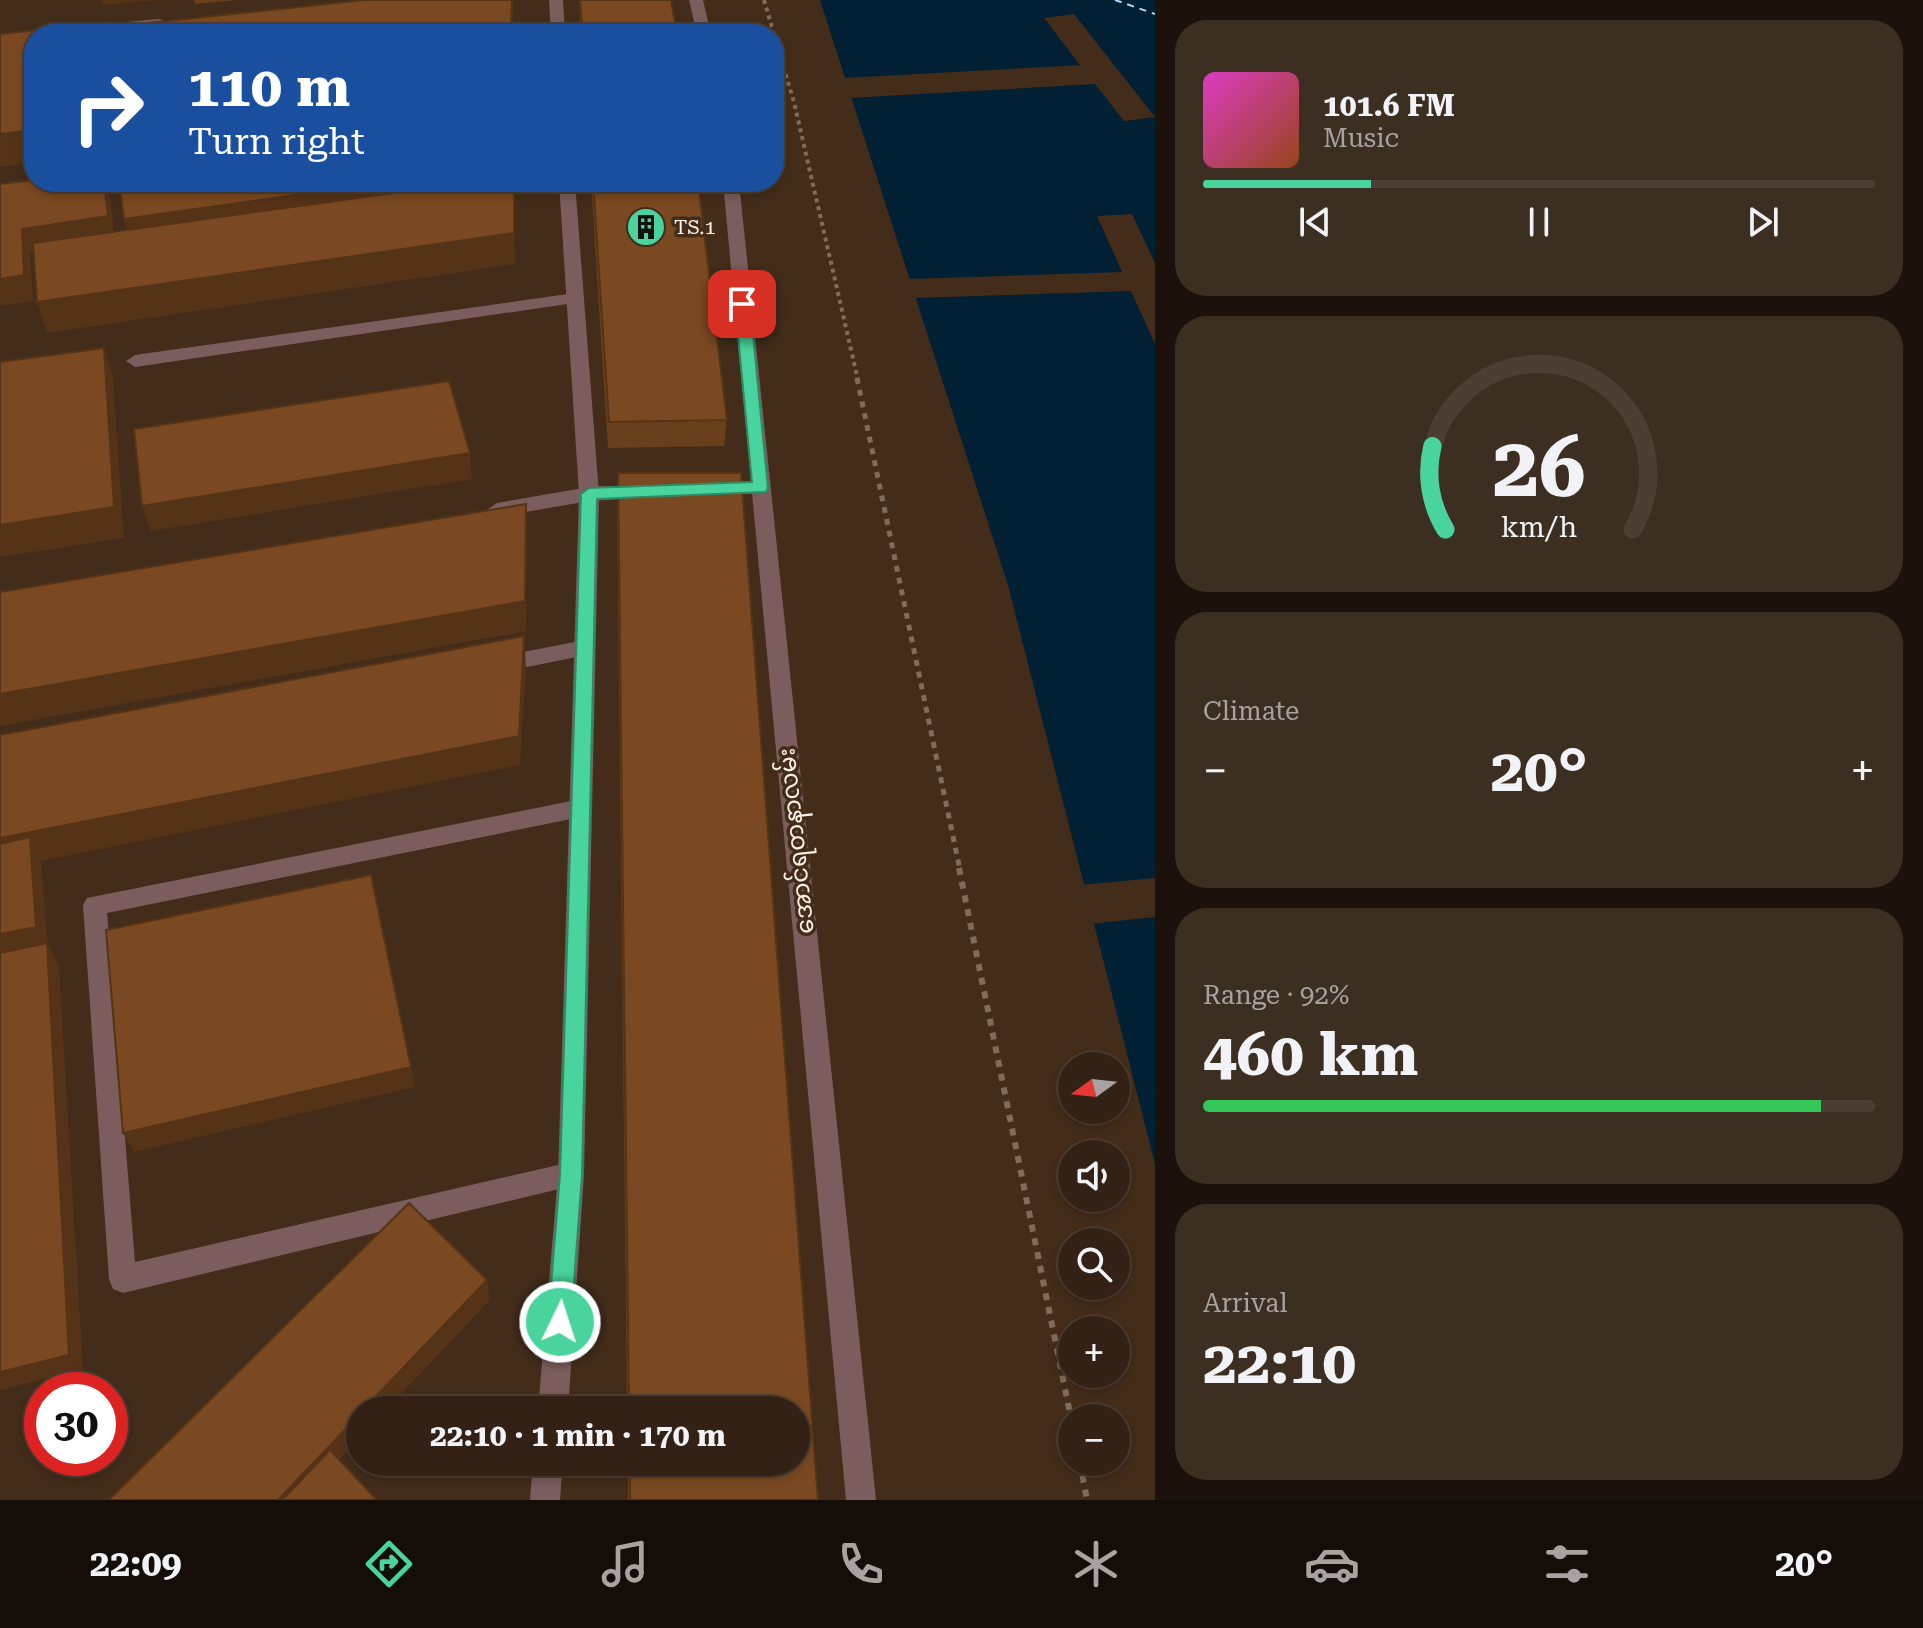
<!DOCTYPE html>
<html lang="en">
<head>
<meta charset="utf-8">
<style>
	:root { --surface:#322114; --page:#3d2e22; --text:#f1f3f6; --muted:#a8a3a0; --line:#4d3e34; --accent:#49d49d }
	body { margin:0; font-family:"Roboto Serif","Noto Sans Myanmar",serif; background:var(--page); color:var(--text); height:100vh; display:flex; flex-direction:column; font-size:30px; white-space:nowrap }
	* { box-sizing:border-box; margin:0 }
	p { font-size:26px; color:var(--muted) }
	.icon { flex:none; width:44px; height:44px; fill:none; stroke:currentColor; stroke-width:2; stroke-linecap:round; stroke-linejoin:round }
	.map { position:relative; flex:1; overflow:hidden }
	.panel { display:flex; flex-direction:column; gap:20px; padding:20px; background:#1c120b; width:768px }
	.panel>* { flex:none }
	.top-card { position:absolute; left:24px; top:24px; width:760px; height:168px; border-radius:32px; box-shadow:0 4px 12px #0003,0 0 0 2px var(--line); background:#1a4fa0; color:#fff; overflow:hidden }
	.needle { width:52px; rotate:255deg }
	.tools { position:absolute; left:1058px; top:1052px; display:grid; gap:16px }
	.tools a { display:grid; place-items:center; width:72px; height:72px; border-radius:50%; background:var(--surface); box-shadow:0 4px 12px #0003,0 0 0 2px var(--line); font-size:40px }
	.speed { position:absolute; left:24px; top:1372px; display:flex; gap:16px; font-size:40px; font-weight:700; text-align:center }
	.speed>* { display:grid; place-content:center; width:104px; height:104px; border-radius:50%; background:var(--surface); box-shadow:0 4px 12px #0003,0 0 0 2px var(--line); line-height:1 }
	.speed .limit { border:12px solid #d22; background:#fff; color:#111 }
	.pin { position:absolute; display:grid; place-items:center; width:68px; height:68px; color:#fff; margin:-34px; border-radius:16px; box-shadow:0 4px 12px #0006 }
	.me { position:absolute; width:88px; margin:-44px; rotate:4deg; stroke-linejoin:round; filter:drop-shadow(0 0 6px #0008) }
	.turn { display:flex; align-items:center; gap:28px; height:168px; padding:0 32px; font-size:36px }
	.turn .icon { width:104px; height:104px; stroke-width:2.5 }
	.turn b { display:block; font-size:56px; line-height:68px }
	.big { font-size:60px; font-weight:700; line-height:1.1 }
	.panel .widget { flex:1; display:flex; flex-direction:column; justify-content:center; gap:12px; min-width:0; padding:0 28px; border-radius:32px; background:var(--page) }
	.panel .dial { align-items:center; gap:0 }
	.dial svg { height:208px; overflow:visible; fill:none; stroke:var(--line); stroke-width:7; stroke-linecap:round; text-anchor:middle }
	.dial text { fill:var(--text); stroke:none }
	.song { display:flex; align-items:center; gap:24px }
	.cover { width:96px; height:96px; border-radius:12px; background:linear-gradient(135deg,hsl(310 70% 55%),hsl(20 70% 35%)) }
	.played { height:8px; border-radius:4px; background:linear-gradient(90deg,var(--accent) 25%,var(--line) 25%) }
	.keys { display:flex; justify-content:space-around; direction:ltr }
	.heat { display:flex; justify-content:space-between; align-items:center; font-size:44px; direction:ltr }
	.charge { height:12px; border-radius:6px; background:linear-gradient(90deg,#34c759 92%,var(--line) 0) }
	.trip { position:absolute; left:346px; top:1396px; width:464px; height:80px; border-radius:40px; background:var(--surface); box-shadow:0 4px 12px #0003,0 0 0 2px var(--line); font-weight:700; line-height:80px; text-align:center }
	.dock { display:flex; height:128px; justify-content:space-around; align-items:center; background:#140d08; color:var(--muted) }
	.dock .icon { width:56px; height:56px }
	.dock .current { color:var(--accent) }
	.dock b { font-size:36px; color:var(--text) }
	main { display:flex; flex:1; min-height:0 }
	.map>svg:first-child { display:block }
	.water { fill:#012033 }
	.pier { fill:#432c1a }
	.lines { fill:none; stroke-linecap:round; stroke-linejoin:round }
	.ferry { stroke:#abdcff; stroke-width:2; stroke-dasharray:7 6; stroke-linecap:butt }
	.path-far2 { stroke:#806c5d; stroke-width:4; stroke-dasharray:4 4; stroke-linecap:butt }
	.path-far1 { stroke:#806c5d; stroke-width:5; stroke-dasharray:6 6; stroke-linecap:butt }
	.path { stroke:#806c5d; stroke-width:6; stroke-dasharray:7 7; stroke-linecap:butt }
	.service { fill:#7b5d5d; fill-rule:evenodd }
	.minor { fill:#7b5d5d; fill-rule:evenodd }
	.tertiary { fill:#7b5d5d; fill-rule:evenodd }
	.wall { fill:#693f1c }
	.shaded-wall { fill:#553317 }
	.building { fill:#7a4921; stroke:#553317; stroke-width:2 }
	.route { fill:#49d49d; stroke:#2f8a66; stroke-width:2 }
	.labels { text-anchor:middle; stroke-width:7; stroke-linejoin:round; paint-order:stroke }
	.far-poi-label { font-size:20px; fill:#fff2e9; stroke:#432c1a; text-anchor:start }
	.street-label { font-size:24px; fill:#fff2e9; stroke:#432c1a }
</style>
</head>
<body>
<main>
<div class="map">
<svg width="1155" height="1500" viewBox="0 0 1155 1500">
	<rect width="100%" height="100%" fill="#432c1a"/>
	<polygon class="water" points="820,0 1155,0 1155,1164 1008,585"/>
	<g class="pier">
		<polygon points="1074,14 1155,117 1124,121 1095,84 850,98 843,78 1080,65 1044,18"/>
		<polygon points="1132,214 1155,263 1155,344 1131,291 913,298 907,279 1122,272 1097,216"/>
		<polygon points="1155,878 1155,917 1090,924 1080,885"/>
	</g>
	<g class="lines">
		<polyline class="ferry" points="1115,0 1155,14"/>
		<g class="path-far2">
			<polyline points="764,0 774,34"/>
			<polyline points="774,36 794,102 858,380"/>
		</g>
		<polyline class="path-far1" points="857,378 960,870"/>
		<g class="path">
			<polyline points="959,868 1072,1423"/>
			<polyline points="1080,1462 1087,1500"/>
		</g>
		<g class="service">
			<polygon points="575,293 581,294 584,298 581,302 135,367 126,361 135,355"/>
			<polygon points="760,481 767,483 770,488 767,493 712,496 702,489 712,482"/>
			<polygon points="645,485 652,487 655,492 652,497 589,501 497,517 487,510 497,503 589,487"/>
			<polygon points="585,640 592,642 595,648 592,654 497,673 490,671 486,665 490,659 497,657"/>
			<polygon points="581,799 589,801 592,808 589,815 581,817 107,913 135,1262 571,1162 580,1166 584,1175 580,1184 123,1293 113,1289 109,1279 83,905 87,898"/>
		</g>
		<g class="minor">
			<polygon points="549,0 563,0 565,34 551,34"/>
			<polygon points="158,19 163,20 163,26 88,34 37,34 44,30"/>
			<polygon points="559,182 575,182 599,494 584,1175 568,1410 538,1410 558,1175 579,494"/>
			<polygon points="533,1462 563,1462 560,1500 530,1500"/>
		</g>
		<g class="tertiary">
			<polygon points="689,0 703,0 711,34 697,34"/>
			<polygon points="723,182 739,182 876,1500 846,1500"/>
		</g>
	</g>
	<g class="wall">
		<polygon points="194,0 238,0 195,4"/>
		<polygon points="579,0 671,0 677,34 581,34"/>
		<polygon points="591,182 698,182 727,420 724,446 608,448"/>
		<polygon points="618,473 818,1500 628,1500 628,1462 796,1462 796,1410 627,1410 617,504"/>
	</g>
	<g class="shaded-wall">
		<polygon points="101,0 157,0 103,5"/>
		<polygon points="512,0 513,0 513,9 512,34 423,34"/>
		<polygon points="34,130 34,163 0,167 0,134"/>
		<polygon points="104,182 106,182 110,196 115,242 30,254 33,301 0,306 0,279 22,229"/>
		<polygon points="388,182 513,182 131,244 124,219"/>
		<polygon points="514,182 515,264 47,333 37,302"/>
		<polygon points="104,348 113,379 124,538 0,557 0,525"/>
		<polygon points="470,453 472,479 150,531 142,506"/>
		<polygon points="526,504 527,535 526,631 0,726 0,694"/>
		<polygon points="524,636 526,666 520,765 41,861 48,948 0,959 0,838"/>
		<polygon points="47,943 59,965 83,1369 0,1390 0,1372"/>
		<polygon points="411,1067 415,1087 134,1152 123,1133"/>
		<polygon points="487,1280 490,1300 386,1410 363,1410"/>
		<polygon points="360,1414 360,1438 301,1500 278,1500"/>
	</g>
	<g class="building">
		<polygon points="365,0 512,0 511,24 423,34 130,34 129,25"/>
		<polygon points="580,0 671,0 677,34 583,34"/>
		<polygon points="112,22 113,34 34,34 34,130 0,134 0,34"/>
		<polygon points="34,180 34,182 104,182 108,216 22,229 24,275 0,279 0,184"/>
		<polygon points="119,182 388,182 124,219"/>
		<polygon points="473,182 514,182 514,233 37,302 33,243"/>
		<polygon points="593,182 698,182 727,420 609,422"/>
		<polygon points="104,348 114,507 0,525 0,362"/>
		<polygon points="449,381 470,453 142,506 134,429"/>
		<polygon points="618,473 741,473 818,1500 630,1500 630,1462 796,1462 796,1410 629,1410"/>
		<polygon points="526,504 525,601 0,694 0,592"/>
		<polygon points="524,636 519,736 0,838 0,735"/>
		<polygon points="30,837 36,927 0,934 0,844"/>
		<polygon points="371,875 411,1067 123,1133 106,930"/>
		<polygon points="47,943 69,1355 0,1372 0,953"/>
		<polygon points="409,1203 487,1280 363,1410 360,1410 360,1414 278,1500 109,1500"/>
		<polygon points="330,1450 377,1500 282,1500"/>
	</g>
	<polygon class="route" points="742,300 750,304 768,488 766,492 597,499 582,1175 571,1322 568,1330 560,1333 551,1330 548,1322 560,1175 581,494 589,488 752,482 735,304"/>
	<defs>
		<g id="building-disc" transform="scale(2)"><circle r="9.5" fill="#49d49d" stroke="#432c1a"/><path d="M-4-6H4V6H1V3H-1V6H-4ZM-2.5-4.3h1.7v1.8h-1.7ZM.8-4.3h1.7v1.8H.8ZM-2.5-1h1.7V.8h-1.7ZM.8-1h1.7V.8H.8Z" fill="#111"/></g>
	</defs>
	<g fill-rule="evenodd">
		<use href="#building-disc" x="646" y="227"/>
	</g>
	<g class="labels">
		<g class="far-poi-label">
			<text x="674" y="234">TS.1</text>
		</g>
		<g class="street-label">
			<text transform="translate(796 841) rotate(-96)" y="8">အောင်ရတနာလမ်း</text>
		</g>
	</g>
</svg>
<div class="tools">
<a><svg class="needle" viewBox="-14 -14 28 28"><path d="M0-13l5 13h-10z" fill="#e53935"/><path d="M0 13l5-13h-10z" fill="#a8a3a0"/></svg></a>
<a><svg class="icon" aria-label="sound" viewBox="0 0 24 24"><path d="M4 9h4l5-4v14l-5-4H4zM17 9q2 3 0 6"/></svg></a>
<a><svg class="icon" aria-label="search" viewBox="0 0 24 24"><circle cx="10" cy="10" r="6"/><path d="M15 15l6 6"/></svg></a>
<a>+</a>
<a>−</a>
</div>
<div class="speed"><div class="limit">30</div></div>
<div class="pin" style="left:742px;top:304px;background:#d93025"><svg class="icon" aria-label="arrive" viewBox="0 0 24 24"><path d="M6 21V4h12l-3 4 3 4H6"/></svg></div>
<svg class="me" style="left:560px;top:1322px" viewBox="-20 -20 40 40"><circle r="17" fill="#49d49d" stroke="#fff" stroke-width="3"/><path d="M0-11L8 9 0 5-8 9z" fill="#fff"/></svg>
<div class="trip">22:10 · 1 min · 170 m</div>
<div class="top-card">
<div class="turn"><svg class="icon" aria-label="right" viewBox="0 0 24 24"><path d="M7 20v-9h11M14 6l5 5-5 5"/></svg><div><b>110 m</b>Turn right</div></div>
</div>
</div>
<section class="panel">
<div class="widget">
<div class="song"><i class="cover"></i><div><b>101.6 FM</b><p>Music</p></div></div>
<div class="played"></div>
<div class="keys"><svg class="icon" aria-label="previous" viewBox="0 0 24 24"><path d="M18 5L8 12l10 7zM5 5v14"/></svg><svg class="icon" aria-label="pause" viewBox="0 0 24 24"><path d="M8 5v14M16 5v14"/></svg><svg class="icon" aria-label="next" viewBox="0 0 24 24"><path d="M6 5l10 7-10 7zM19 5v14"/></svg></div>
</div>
<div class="widget dial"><svg viewBox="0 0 100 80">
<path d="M14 69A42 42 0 1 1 86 69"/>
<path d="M14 69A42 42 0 0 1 9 37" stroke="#49d49d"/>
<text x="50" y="56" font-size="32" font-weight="700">26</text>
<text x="50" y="72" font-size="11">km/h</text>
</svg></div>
<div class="widget"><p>Climate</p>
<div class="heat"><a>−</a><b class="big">20°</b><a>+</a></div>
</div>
<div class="widget"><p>Range · 92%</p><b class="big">460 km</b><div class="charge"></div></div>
<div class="widget"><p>Arrival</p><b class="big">22:10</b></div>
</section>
</main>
<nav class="dock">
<b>22:09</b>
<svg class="icon current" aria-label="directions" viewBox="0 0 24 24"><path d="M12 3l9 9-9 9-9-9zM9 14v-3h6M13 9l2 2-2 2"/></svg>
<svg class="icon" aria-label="music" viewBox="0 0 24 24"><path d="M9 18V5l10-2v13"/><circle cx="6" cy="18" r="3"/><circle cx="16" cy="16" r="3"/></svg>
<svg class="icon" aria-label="phone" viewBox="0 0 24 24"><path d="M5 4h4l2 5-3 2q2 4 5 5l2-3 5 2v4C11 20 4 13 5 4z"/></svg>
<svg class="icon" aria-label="climate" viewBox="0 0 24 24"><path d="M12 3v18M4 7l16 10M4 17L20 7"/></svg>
<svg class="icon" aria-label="car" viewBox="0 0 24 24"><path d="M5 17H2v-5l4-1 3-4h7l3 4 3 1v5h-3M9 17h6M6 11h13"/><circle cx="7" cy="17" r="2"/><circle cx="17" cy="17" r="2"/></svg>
<svg class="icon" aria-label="filters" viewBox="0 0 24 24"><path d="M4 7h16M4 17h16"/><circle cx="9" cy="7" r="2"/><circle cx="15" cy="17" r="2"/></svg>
<b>20°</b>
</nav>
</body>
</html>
